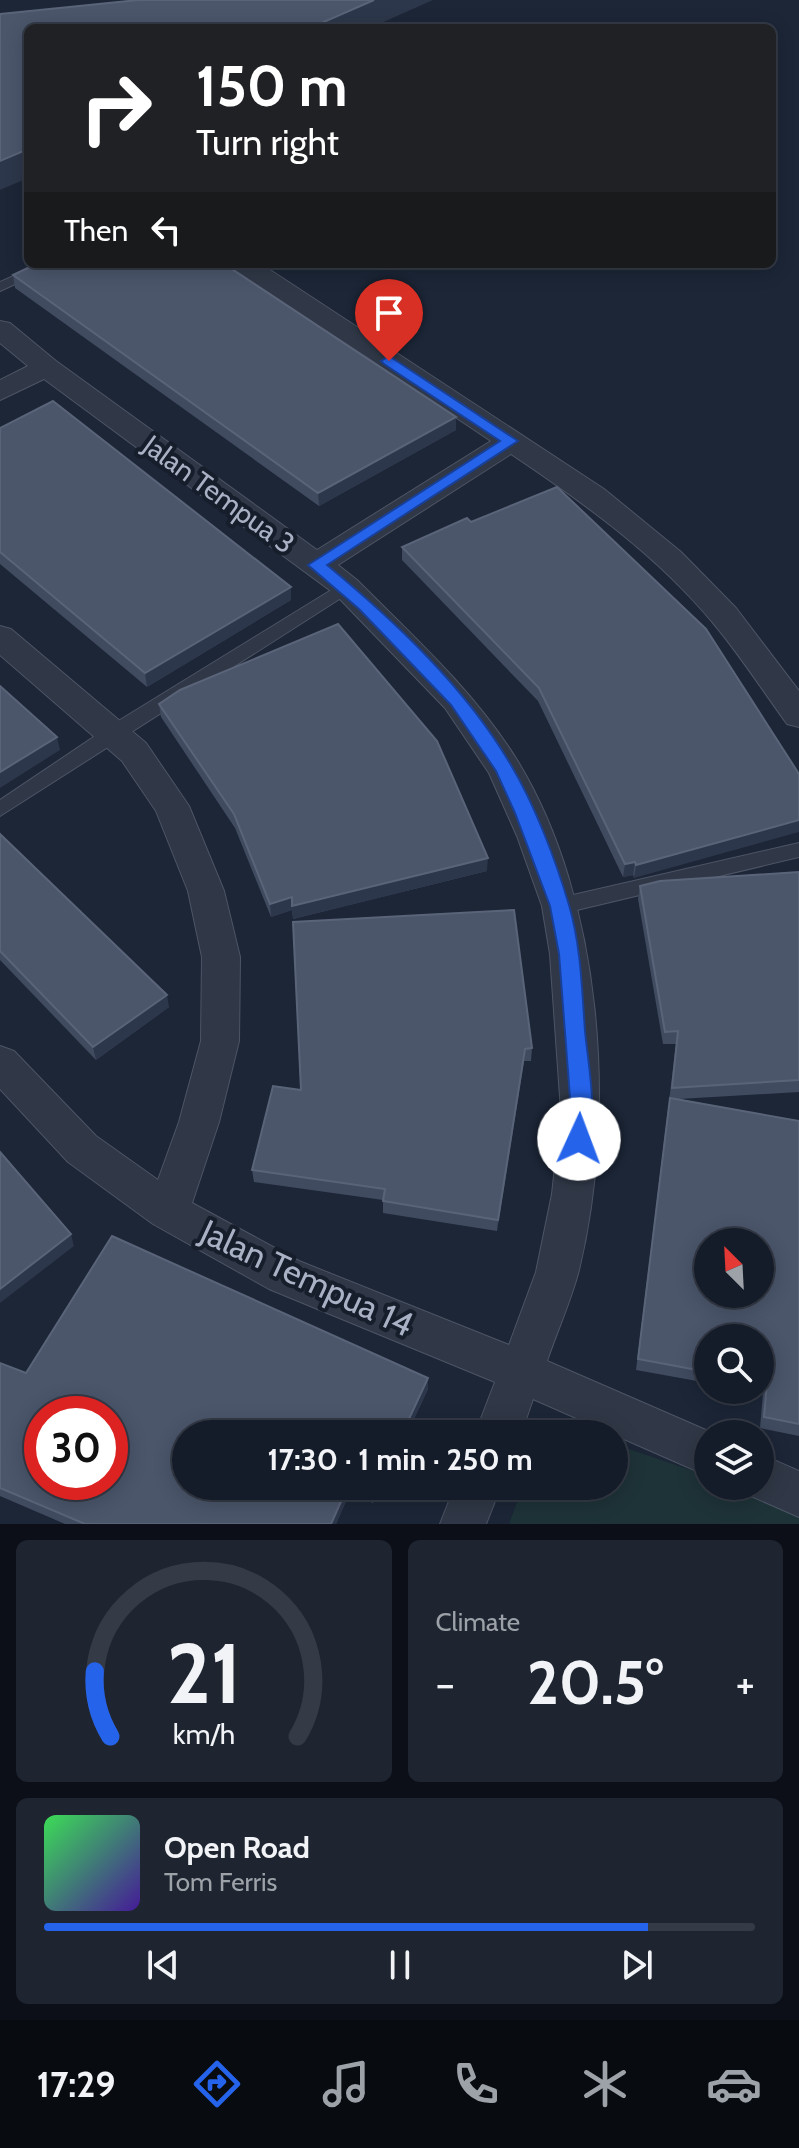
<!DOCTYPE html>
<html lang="en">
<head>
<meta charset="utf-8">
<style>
	:root { --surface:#151c29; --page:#1e2531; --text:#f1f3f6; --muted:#9da1a8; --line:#343a46; --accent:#2563eb }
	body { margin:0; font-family:Cabin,sans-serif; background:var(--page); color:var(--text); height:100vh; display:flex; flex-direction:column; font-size:30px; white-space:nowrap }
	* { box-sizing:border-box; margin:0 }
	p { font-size:26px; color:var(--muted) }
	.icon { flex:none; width:44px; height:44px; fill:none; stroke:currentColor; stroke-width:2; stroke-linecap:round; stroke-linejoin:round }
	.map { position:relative; height:1524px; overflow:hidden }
	.panel { display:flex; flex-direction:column; gap:16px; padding:16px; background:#0c0f17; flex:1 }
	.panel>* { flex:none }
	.banner { position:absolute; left:24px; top:24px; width:752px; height:244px; border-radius:12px; box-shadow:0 4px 20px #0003,0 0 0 2px var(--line); background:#202124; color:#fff; overflow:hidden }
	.needle { width:52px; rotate:336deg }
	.controls { position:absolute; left:694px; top:1228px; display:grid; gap:16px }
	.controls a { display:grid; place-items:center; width:80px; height:80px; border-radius:50%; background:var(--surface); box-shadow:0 4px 20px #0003,0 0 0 2px var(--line); font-size:40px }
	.speed { position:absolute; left:24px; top:1396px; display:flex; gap:16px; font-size:40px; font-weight:700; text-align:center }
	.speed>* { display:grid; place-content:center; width:104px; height:104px; border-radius:50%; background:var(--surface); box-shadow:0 4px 20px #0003,0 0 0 2px var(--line); line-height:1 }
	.speed .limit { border:12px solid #d22; background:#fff; color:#111 }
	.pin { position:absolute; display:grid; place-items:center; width:68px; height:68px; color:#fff; margin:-82px -34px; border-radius:50% 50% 50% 0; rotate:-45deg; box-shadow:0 0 8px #0007 }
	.pin .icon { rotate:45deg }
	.me { position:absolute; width:88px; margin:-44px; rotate:2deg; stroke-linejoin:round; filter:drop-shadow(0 0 6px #0008) }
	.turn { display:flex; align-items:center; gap:28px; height:168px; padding:0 40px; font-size:36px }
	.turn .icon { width:104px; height:104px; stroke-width:2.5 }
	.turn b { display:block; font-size:56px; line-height:68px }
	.then { display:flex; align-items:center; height:76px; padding:0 40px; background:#0003; gap:16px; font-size:30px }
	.big { font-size:60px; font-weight:800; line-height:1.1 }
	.panel .tile { flex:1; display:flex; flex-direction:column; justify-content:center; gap:12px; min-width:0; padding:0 28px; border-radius:12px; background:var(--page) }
	.panel .dial { align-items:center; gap:0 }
	.dial svg { height:208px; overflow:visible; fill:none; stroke:var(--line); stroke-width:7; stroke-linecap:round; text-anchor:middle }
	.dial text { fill:var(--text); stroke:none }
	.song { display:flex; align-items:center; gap:24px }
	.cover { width:96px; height:96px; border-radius:12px; background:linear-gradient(135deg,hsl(130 70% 55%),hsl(260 70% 35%)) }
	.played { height:8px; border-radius:4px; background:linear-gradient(90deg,var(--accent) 85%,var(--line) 85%) }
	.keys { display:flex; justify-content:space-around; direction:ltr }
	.heat { display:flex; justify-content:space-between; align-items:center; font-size:44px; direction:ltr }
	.panel .tiles { flex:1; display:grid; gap:16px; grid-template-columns:1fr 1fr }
	.tile:last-child { grid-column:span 2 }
	.trip { position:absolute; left:172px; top:1420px; width:456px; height:80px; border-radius:40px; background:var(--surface); box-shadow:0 4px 20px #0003,0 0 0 2px var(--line); font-weight:800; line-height:80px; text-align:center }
	.tabs { display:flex; height:128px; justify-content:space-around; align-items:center; background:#080b10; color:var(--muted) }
	.tabs .icon { width:56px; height:56px }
	.tabs .active { color:var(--accent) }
	.tabs b { font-size:36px; color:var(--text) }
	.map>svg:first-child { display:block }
	.green { fill:#1e3338 }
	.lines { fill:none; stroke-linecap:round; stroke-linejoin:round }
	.service-casing { stroke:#4d5565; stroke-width:2 }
	.minor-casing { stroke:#4d5565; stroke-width:2 }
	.service { fill:#303847; fill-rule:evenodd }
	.minor { fill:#303847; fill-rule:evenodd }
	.wall { fill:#404b60 }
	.shaded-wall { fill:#2d374b }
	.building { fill:#4b566b; stroke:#5a6479; stroke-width:2; fill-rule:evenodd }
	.route { fill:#2563eb; stroke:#184099; stroke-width:2 }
	.labels { text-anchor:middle; stroke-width:8; stroke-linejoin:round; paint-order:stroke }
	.street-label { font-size:28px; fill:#a9b2c5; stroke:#161d2b }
	.near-street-label { font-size:34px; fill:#a9b2c5; stroke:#161d2b }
</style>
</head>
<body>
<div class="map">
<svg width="799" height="1524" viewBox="0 0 799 1524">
	<rect width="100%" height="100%" fill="#1c2637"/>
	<polygon class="green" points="614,1444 708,1476 708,1486 737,1486 799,1507 799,1524 509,1524 523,1486 614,1486"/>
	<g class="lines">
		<g class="service-casing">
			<g id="service">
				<polygon points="40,264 58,264 0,291 0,282"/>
				<polygon points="346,581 352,583 354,587 352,591 0,816 0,800 107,728"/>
				<polygon points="799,843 799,857 560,914 553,911 550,906 553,901 560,898"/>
			</g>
		</g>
		<g class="minor-casing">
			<g id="minor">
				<path d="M 230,264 L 261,264 L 604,489 L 681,552 L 736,608 L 799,691 L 799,727 L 787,724 C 763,691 740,655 714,624 C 657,555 584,503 511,454 L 338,565 L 357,580 C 414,637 474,691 517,760 C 603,900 617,1113 579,1270 C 571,1301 557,1331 547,1361 L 715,1434 L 708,1434 L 708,1476 L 533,1399 L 521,1434 L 475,1434 L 495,1382 L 269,1289 L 153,1224 L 68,1162 L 0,1089 L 0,1046 L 14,1051 L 96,1136 L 158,1180 L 179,1122 L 201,1041 L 202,957 L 188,891 L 156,811 L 122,761 L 0,655 L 0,626 L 11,629 L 146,743 L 189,806 L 224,891 L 240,957 L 239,1041 L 219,1122 L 192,1203 L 299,1261 L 509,1345 L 536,1272 L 552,1194 L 561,1111 L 550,954 L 542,906 L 517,836 L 489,773 L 445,708 L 335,594 L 44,379 L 0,400 L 0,380 L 28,366 L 0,343 L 0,321 L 10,323 L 56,361 L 317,550 L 491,441 L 234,269 Z"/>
				<polygon points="760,1454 799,1471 799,1517 744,1493 741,1486 760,1486"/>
				<polygon points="455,1486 501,1486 486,1524 440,1524"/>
			</g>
		</g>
		<use href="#service" class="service"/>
		<use href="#minor" class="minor"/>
	</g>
	<g class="wall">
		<polygon points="13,275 456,430 319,506 15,288"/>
		<polygon points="0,428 291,587 291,600 147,687 0,564"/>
		<polygon points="471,522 706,629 634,878 633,875 623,877 538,701 402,560 402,547"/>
		<polygon points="159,704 487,871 293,919 292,910 271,917 235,828 161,717"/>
		<polygon points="0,834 169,1007 96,1060 0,960"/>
		<polygon points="799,872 799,1092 679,1099 799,1121 799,1436 760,1428 763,1393 745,1390 760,1390 760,1338 708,1338 708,1383 636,1370 676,1044 663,1044 638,899 640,886"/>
		<polygon points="293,922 532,1048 531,1061 524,1061 497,1231 383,1213 383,1200 254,1182 252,1170 301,1090"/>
		<polygon points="0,1363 26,1373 428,1389 407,1434 186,1434 186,1486 382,1486 373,1503 350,1492 336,1524 65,1524 0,1496"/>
	</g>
	<g class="shaded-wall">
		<polygon points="374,0 433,0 370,28 310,28"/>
		<polygon points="28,149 28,178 0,190 0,161"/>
		<polygon points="456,417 456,430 319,506 318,493"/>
		<polygon points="291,587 291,600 147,687 145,673"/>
		<polygon points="57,737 60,750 0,788 0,772"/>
		<polygon points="799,820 799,832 634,878 636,865"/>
		<polygon points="488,858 487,871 293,919 292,910 271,917 270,904 292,897"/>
		<polygon points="635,862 633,875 623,877 625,864"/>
		<polygon points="167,995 169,1007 96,1060 93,1047"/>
		<polygon points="525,1049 524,1061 497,1231 498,1220"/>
		<polygon points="71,1234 74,1246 0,1303 0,1289"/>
		<polygon points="428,1378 428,1389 407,1434 402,1434"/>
		<polygon points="348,1486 350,1486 350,1492 336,1524 331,1524"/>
		<polygon points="376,1486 382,1486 373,1503 373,1493"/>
	</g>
	<g class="building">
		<polygon points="138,0 374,0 310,28 28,28 28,149 0,161 0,14"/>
		<polygon points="36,264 224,264 456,417 318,493 13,275"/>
		<polygon points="53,401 291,587 145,673 0,552 0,428"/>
		<polygon points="557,487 706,629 799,774 799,820 636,865 635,862 625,864 539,688 402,547 467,518 471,522"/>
		<polygon points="338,624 437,741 488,858 292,906 292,897 270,904 234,814 159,704 180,690"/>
		<polygon points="0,686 57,737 0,772"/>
		<polygon points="0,834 167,995 93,1047 0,951"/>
		<polygon points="799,872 799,1080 672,1088 678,1031 665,1032 640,886 660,881"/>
		<polygon points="514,910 532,1048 525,1049 498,1220 383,1201 385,1189 252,1170 273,1086 301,1090 293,922"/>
		<path d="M 670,1098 L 799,1121 L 799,1424 L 764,1417 L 767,1382 L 760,1381 L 760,1338 L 708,1338 L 708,1372 L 638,1359 ZM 708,1242 L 760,1242 L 760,1294 L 708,1294 Z"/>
		<polygon points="0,1152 71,1234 0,1289"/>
		<path d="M 112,1236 L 428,1378 L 402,1434 L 186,1434 L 186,1486 L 348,1486 L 331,1524 L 85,1524 L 0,1488 L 0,1363 L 26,1373 ZM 42,1414 L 110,1414 L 110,1482 L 42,1482 Z"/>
		<polygon points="359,1486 376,1486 373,1493"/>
	</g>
	<path class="route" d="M 389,356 L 518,441 L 327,565 C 396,622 466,688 511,765 C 535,805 556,861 569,905 C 581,946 582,990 585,1031 C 588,1063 599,1118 586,1146 L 579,1148 L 571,1146 L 568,1139 L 571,1111 L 559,954 L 550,906 L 515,813 L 496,771 L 451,705 L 359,609 L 308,565 L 500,441 L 384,364 L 381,361 Z"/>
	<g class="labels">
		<g class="street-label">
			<text transform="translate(219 494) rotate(36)" y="10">Jalan Tempua 3</text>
		</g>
		<g class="near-street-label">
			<text transform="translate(307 1278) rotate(25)" y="12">Jalan Tempua 14</text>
		</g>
	</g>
</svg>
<div class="controls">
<a><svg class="needle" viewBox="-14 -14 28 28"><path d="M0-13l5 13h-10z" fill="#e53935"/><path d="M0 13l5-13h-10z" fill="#9da1a8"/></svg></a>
<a><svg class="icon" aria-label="search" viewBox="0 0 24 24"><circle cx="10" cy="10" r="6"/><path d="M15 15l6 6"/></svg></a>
<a><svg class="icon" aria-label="layers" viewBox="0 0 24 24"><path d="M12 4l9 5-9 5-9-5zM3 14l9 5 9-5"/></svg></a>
</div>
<div class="speed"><div class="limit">30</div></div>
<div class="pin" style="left:389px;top:361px;background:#d93025"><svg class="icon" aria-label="arrive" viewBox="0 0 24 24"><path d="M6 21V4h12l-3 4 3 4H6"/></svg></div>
<svg class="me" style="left:579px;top:1139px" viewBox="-20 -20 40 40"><circle r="19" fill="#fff"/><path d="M0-13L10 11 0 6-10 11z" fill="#2563eb"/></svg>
<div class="trip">17:30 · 1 min · 250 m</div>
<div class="banner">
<div class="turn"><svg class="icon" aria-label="right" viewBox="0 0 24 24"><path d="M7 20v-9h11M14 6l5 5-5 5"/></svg><div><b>150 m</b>Turn right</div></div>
<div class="then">Then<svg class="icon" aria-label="left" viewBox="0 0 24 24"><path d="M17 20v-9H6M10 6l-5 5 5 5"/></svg></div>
</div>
</div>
<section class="panel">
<div class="tiles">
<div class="tile dial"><svg viewBox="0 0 100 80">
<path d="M14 69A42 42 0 1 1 86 69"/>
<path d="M14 69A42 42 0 0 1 8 44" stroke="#2563eb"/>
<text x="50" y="56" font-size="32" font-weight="700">21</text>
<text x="50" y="72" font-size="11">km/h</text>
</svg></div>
<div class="tile"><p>Climate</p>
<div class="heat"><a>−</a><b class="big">20.5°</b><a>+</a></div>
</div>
<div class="tile">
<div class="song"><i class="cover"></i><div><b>Open Road</b><p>Tom Ferris</p></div></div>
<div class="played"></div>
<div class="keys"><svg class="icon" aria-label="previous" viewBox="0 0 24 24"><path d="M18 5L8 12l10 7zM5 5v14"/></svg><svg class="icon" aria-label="pause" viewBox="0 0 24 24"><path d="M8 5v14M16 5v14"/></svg><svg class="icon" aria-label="next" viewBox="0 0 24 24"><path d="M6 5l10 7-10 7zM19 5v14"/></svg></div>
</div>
</div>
</section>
<nav class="tabs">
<b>17:29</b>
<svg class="icon active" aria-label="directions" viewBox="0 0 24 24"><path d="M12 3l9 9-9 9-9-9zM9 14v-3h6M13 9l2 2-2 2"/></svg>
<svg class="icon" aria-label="music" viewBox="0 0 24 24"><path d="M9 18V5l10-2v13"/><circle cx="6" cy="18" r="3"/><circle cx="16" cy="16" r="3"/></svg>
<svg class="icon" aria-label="phone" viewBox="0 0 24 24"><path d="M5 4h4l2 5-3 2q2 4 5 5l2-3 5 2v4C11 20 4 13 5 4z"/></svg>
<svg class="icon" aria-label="climate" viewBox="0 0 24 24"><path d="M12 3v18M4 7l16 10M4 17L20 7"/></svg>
<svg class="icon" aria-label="car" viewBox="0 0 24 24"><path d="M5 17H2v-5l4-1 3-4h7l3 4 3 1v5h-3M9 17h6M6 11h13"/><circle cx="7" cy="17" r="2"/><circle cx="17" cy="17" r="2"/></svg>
</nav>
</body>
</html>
